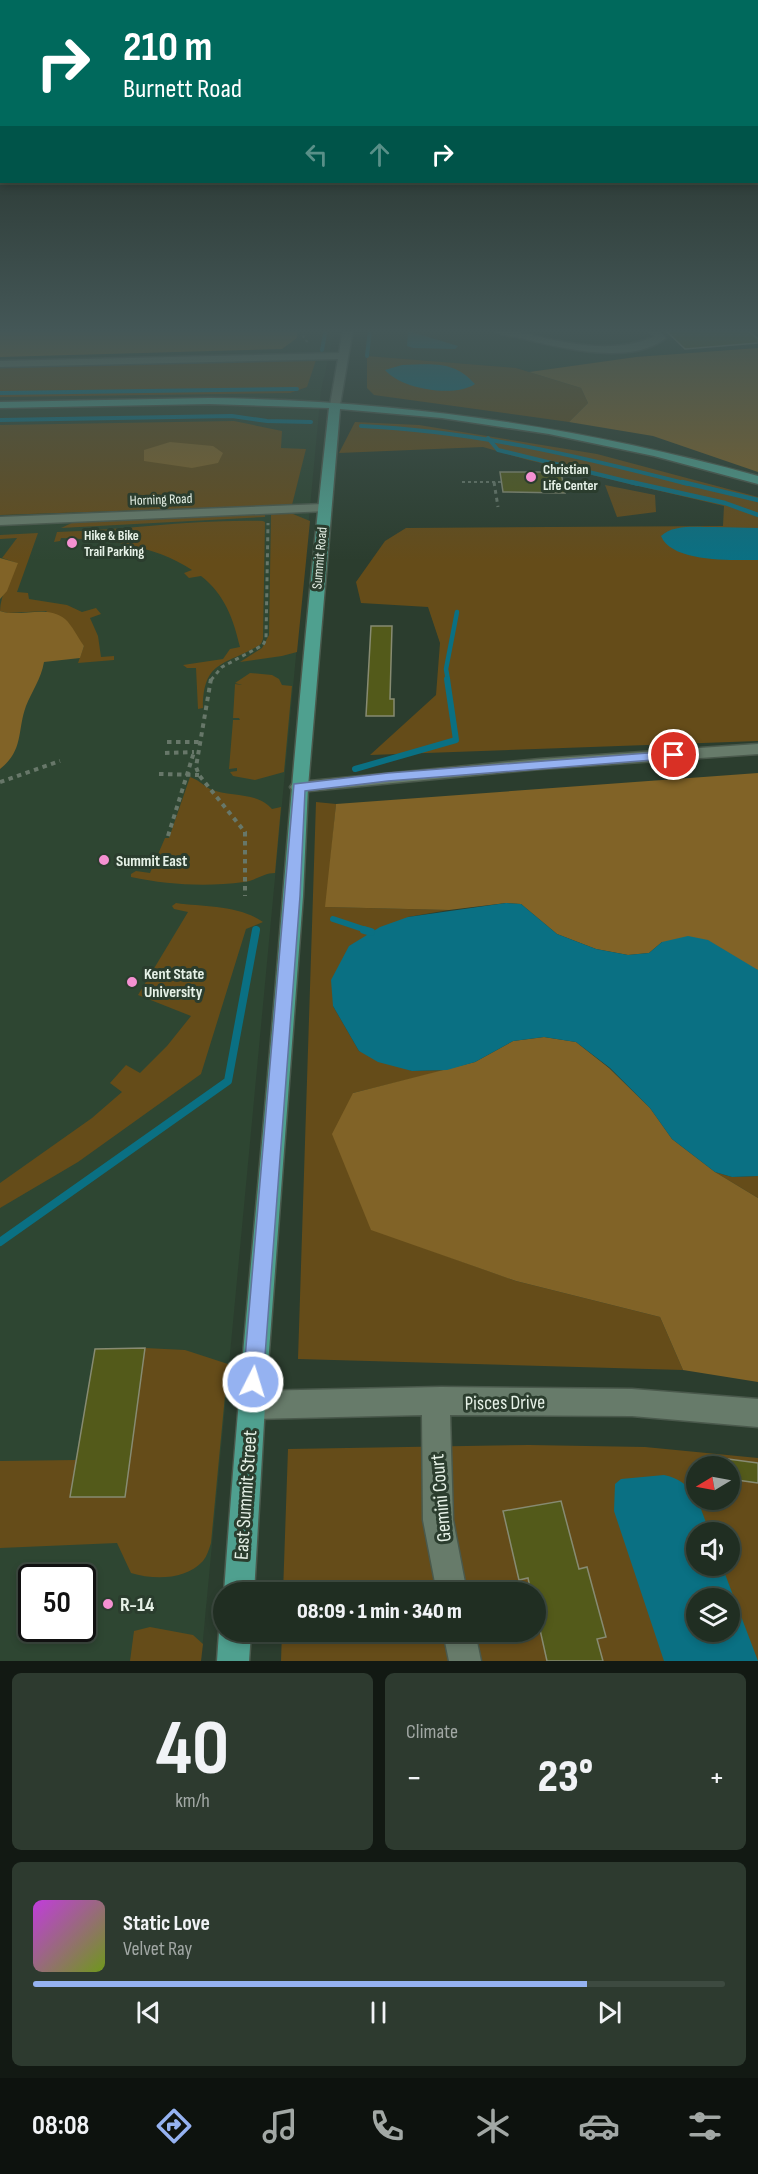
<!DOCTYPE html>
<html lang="en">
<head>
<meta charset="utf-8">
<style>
	:root { --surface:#202e22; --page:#2d3a2f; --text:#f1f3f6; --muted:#a2a8a5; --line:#3d4a40; --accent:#95b2f1 }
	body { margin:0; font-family:"Sofia Sans Condensed",sans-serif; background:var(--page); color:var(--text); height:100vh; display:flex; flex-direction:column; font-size:22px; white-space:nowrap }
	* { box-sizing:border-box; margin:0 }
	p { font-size:20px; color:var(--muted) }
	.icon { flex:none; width:33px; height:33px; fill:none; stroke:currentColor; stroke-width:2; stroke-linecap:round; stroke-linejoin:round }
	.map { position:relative; height:1661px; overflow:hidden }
	.side { display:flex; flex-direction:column; gap:12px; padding:12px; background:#121913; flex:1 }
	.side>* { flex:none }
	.guide { position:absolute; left:0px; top:0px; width:759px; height:183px; box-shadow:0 3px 9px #0003,0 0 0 2px var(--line); background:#00695c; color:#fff; overflow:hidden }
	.needle { width:39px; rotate:260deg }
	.buttons { position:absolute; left:686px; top:1456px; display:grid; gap:12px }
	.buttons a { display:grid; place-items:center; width:54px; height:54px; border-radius:50%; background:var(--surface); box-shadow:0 3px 9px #0003,0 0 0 2px var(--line); font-size:30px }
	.speed { position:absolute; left:18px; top:1564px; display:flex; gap:12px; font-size:30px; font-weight:700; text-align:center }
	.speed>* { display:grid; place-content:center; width:78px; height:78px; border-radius:50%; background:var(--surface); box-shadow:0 3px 9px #0003,0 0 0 2px var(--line); line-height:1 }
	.speed .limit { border:3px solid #111; border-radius:9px; background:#fff; color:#111 }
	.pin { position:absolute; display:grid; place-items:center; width:51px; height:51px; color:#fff; margin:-26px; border:3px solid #fff; border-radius:50%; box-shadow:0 2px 6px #0007 }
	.me { position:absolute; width:66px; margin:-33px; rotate:5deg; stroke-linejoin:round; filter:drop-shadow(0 0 4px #0008) }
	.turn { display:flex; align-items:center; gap:21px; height:126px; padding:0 24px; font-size:27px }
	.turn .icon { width:78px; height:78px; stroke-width:2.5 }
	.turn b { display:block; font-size:42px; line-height:51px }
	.lanes { display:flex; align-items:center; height:57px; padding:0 24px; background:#0003; justify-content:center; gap:30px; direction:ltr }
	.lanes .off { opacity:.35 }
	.big { font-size:45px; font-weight:800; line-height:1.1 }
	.side .card { flex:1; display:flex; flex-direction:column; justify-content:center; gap:9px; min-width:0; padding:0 21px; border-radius:9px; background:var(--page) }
	.side .dial { align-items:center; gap:0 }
	.dial b { font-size:78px; line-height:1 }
	.song { display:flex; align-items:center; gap:18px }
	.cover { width:72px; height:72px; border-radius:9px; background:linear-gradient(135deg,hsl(290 70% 55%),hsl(80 70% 35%)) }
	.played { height:6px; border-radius:3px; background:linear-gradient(90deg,var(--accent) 80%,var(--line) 80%) }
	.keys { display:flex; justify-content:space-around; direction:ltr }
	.heat { display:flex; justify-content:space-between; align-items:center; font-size:33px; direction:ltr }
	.side .tiles { flex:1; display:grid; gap:12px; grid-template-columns:1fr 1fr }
	.card:last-child { grid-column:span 2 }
	.trip { position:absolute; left:213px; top:1582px; width:333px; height:60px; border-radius:30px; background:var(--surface); box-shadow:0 3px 9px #0003,0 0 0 2px var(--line); font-weight:800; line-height:60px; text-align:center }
	.menu { display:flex; height:96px; justify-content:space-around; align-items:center; background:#0d120e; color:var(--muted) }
	.menu .icon { width:42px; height:42px }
	.menu .current { color:var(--accent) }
	.menu b { font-size:27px; color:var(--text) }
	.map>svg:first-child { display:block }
	.built { fill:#2e4632; fill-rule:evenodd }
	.green { fill:#654c19; fill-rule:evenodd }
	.forest { fill:#816327 }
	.water { fill:#0a7083; fill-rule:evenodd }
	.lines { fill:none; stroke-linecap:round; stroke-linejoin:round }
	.stream-far3 { stroke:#0a7083; stroke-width:4 }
	.stream-far2 { stroke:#0a7083; stroke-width:4.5 }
	.stream-far1 { stroke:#0a7083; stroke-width:6 }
	.stream { stroke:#0a7083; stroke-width:8 }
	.building { fill:#535a1a; stroke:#878b72; stroke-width:1.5 }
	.minor-casing { stroke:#4a594c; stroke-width:3 }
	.major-casing { stroke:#4a594c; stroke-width:3 }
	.path-far2 { stroke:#677769; stroke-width:2; stroke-dasharray:3 3; stroke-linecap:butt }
	.path-far1 { stroke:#677769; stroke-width:3; stroke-dasharray:4 4; stroke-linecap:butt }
	.path { stroke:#677769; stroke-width:4; stroke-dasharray:4.5 4.5; stroke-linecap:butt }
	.minor { fill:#677b6a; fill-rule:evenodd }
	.major { fill:#4fa08f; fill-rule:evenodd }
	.route { fill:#95b2f1; stroke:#61749d; stroke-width:1.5 }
	.poi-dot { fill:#f591d2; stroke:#2b3d2e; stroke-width:2 }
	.labels { text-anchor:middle; stroke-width:6; stroke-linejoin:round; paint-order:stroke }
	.far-poi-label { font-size:14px; font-weight:bold; fill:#e6f1e7; stroke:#2b3d2e; text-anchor:start }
	.far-street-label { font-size:14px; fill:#e6f1e7; stroke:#2b3d2e }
	.poi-label { font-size:16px; font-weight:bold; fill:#e6f1e7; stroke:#2b3d2e; text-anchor:start }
	.near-street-label { font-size:20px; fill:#e6f1e7; stroke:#2b3d2e }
	.near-poi-label { font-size:20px; font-weight:bold; fill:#e6f1e7; stroke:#2b3d2e; text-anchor:start }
</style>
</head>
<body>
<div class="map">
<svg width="758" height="1661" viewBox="0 0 758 1661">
	<rect width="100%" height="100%" fill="#2b3d2e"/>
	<g class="built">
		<path d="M 0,329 L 335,329 L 321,391 L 201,1661 L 0,1661 ZM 32,1578 L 82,1578 L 82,1629 L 32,1629 Z"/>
		<polygon points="370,329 758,329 758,348 636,357 529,372 516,368 367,356"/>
	</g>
	<g class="green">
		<polygon points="367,356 516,368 581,388 588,403 569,422 374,395 367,388"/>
		<polygon points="316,360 307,387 290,393 0,397 0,367"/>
		<polygon points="234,421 282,431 281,448 306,449 292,505 0,515 0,425"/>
		<polygon points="355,422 419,425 597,454 758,497 758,741 370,755 436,695 440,643 428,607 361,603 356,582 385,541 406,528 723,526 724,506 528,460 483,447 339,453"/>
		<polygon points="605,485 655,495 656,512 617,517"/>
		<polygon points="265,514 265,517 61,528 76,521"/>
		<polygon points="271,514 293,514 310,521 297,652 282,656 240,662 262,648 269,635"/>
		<path d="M 263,521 L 265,522 L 263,639 L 261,644 C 226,666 203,659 203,708 L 198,709 L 196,668 L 187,668 L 183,665 L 223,659 L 230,649 L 240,647 C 233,618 225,595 201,576 L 189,578 L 184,573 L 192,570 C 154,545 106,539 61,538 L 60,541 L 54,542 L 57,532 C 126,530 194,519 263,521 Z"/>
		<path d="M 38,533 L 17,592 L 28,593 L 29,599 L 67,605 L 82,612 L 96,608 L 101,614 L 90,618 L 98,636 L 101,657 L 114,656 L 114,660 L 78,663 L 84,646 L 46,611 L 8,613 L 0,611 C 0,595 11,578 17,563 L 2,558 L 17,538 L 0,539 L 0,535 Z"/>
		<polygon points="250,673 272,675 279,679 282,685 292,686 284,772 255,780 233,776 230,772 237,771 237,768 229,769 233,720 240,720 239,718 233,718 235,684 242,685 235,683"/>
		<path d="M 190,777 C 197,779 203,785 210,789 C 231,798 256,791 272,809 L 281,807 L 275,873 C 263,873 255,881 244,882 C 207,887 168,885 131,877 L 131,874 L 136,871 L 150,873 L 165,838 L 169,838 Z"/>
		<polygon points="316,802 336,804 326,907 449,910 408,917 333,1006 359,1051 412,1071 447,1070 353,1093 371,1229 516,1281 660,1317 683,1370 298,1359"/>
		<path d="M 176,903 C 204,907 239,905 263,922 L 246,929 L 201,1074 L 78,1162 L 0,1208 L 0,1183 L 92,1118 L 122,1092 L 110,1083 L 126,1065 L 140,1073 L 167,1046 L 191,1016 L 138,995 L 188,912 L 174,909 L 172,906 Z"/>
		<polygon points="715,1172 732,1177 758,1176 758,1198"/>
		<path d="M 145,1348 L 185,1350 L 228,1364 L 211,1543 C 209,1549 207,1556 203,1561 C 186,1580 154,1580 131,1573 L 117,1543 L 0,1548 L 0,1461 L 76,1460 L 70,1497 L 125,1497 Z"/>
		<path d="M 529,1445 L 645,1447 L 758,1458 L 758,1661 L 281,1661 L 282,1632 L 536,1632 L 536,1593 L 283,1593 L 288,1449 ZM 696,1467 L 729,1467 L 729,1500 L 696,1500 ZM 696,1533 L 729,1533 L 729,1566 L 696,1566 ZM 696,1599 L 729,1599 L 729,1632 L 696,1632 Z"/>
		<polygon points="150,1627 193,1635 203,1644 201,1661 130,1661 134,1631"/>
	</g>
	<g class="forest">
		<polygon points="0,329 297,329 297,338 282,349 0,357"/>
		<polygon points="758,348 758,472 653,436 569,422 588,403 581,388 529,372 636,357"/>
		<polygon points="170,442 213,446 223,453 218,463 192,468 144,461 144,450"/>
		<polygon points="0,558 18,563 7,591 0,599"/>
		<path d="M 0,611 C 20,618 47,604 65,619 C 72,625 78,638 84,646 L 80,658 L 44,662 C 41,679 32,691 26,706 C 17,731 24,750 0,769 Z"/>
		<polygon points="758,773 758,970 662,942 649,953 628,955 596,949 557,934 521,904 506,903 449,910 325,907 336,804"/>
		<polygon points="544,1037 576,1042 609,1068 650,1108 672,1139 715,1172 758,1198 758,1382 683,1370 660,1317 516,1281 371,1230 332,1134 353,1093 475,1062 513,1041"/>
	</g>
	<g class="water">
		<polygon points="408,331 458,346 455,349 413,348 407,346"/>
		<path d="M 402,365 C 432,364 454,360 475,384 C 454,398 401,389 385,370 Z"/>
		<path d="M 714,527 L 758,528 L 758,560 C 734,560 672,563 661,536 C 673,524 697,527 714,527 Z"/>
		<polygon points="506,903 521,904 557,934 596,949 628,955 649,953 662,942 688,936 708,940 758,970 758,1176 732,1177 715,1172 672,1139 650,1108 610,1068 576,1042 544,1037 513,1041 475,1062 447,1070 412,1071 378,1062 359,1051 333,1006 331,980 349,946 380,927 408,917"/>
		<path d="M 664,1475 C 696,1482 699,1505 710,1533 L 696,1533 L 696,1566 L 722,1566 L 758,1661 L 664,1661 L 614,1511 L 615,1484 L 621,1479 ZM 696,1599 L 729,1599 L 729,1632 L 696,1632 Z"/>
	</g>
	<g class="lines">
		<g class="stream-far3">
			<polyline points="322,350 326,329"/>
			<polyline points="367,356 370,329"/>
			<polyline points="0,393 297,389"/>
			<polyline points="0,420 232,416 267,421 311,422"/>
			<path d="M 361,426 C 474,431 578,456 688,484"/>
			<polyline points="488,438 498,450 638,484"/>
		</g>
		<g class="stream-far2">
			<polyline points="631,482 725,503 758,515"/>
			<polyline points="682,482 758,500"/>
			<polyline points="448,680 446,669 457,612"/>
		</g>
		<g class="stream-far1">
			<polyline points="355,769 456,740 447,679"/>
			<polyline points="333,919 369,931"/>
		</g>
		<g class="stream">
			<polyline points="364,930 371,932"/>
			<polyline points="0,1242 228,1081 256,930"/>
		</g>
	</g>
	<g class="building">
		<polygon points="664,329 746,329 758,339 758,343 685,349"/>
		<polygon points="500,472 561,472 565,493 503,492"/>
		<polygon points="371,626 392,626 390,699 394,699 394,716 366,716"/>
		<polygon points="145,1348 125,1497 70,1497 95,1349"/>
		<polygon points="728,1459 758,1463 758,1483 730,1479"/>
		<polygon points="561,1501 579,1569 587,1567 606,1637 597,1639 603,1661 547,1661 536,1612 536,1593 531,1593 528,1578 519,1580 503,1511"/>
	</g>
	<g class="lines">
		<g class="minor-casing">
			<g id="minor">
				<polygon points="343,329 353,329 340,405 335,408 330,405 338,359 0,367 0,361 339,353"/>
				<path d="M 490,329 C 508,329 523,333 540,337 C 579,346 617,352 654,337 L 646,329 L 656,329 L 666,338 C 631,366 560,348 521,338 C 511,336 498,335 490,329 Z"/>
				<polygon points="323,504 329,508 327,511 0,525 0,517"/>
				<polygon points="758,744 758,754 540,769 299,792 293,791 290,787 293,783 299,782 540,759"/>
				<polygon points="441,1387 632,1389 758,1399 758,1427 632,1416 450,1415 453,1520 467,1593 437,1593 423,1520 422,1415 251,1419 241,1415 237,1405 241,1395 251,1391"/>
				<polygon points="443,1632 475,1632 481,1661 449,1661"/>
			</g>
		</g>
		<g class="major-casing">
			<g id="major">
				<path d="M 209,398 C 398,400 576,426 758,476 L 758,484 L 654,456 L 549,434 L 442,418 L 340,409 L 308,787 L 303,896 L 265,1405 L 254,1593 L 224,1593 C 240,1360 265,1129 283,896 C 296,733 311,570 329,408 L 209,404 L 0,408 L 0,402 Z"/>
				<polygon points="224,1622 224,1632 251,1632 249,1661 217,1661 219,1632"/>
			</g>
		</g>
		<g class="path-far2">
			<polyline points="302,329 304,339 309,343"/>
			<polyline points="462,482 502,482"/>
		</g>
		<g class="path-far1">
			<polyline points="494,482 498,507"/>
			<polyline points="211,680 222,667 263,645 266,639 268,523"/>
		</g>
		<g class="path">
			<polyline points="211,679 196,767 199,775 245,832 245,896"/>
			<polyline points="167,742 200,742"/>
			<polyline points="165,753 194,752"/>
			<polyline points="159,774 199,775"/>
			<polyline points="0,782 60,761"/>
			<polyline points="168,836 194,752"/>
		</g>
		<use href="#minor" class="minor"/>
		<use href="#major" class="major"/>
	</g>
	<linearGradient id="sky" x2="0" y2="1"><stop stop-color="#182219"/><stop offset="0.59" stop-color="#445757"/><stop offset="1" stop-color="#445757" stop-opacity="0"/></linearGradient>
	<rect width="758" height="561" fill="url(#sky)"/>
	<polygon class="route" points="674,751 678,752 680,755 678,758 388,781 305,791 300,896 263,1382 260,1389 253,1392 246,1389 243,1382 294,784 388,773"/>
	<g class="poi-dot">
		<circle cx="531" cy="477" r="6"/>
		<circle cx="72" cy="543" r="6"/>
		<circle cx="104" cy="860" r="6"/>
		<circle cx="132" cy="982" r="6"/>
		<circle cx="108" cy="1604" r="6"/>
	</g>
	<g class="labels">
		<g class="far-poi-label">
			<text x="543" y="474">Christian<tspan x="543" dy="16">Life Center</tspan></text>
			<text x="84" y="540">Hike &amp; Bike<tspan x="84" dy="16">Trail Parking</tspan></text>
		</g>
		<g class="far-street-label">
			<text transform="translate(161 499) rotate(-2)" y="5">Horning Road</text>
			<text transform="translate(319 558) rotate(-85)" y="5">Summit Road</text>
		</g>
		<g class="poi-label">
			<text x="116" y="866">Summit East</text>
			<text x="144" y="979">Kent State<tspan x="144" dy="18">University</tspan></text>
		</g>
		<g class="near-street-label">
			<text transform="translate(505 1402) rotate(-1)" y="7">Pisces Drive</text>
			<text transform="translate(245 1495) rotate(-86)" y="7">East Summit Street</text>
			<text transform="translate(440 1498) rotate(-95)" y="7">Gemini Court</text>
		</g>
		<g class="near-poi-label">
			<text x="120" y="1611">R-14</text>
		</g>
	</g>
</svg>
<div class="buttons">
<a><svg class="needle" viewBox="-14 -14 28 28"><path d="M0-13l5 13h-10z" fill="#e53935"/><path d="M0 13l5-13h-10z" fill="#a2a8a5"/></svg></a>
<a><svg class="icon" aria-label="sound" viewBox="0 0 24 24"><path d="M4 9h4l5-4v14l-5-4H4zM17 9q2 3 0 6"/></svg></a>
<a><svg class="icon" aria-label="layers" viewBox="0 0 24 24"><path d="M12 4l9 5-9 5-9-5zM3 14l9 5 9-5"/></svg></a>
</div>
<div class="speed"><div class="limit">50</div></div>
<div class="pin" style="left:674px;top:755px;background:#d93025"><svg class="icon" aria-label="arrive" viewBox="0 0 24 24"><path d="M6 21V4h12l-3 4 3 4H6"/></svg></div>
<svg class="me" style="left:253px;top:1382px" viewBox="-20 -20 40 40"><circle r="17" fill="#95b2f1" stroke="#fff" stroke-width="3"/><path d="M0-11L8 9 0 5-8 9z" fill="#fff"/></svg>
<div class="trip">08:09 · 1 min · 340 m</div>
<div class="guide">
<div class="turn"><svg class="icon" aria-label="right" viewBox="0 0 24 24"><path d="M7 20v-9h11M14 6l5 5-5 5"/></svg><div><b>210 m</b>Burnett Road</div></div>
<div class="lanes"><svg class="icon off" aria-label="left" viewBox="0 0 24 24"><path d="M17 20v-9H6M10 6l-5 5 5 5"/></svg><svg class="icon off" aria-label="ahead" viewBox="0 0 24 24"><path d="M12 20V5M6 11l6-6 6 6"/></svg><svg class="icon" aria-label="right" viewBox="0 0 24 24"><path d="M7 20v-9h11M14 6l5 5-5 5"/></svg></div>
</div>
</div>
<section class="side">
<div class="tiles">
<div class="card dial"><b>40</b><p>km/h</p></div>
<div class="card"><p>Climate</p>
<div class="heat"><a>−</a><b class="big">23°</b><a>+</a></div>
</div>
<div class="card">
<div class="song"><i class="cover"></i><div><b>Static Love</b><p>Velvet Ray</p></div></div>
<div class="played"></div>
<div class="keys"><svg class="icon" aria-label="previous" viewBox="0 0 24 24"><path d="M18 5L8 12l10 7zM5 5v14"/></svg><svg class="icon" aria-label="pause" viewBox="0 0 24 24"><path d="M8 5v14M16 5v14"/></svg><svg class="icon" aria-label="next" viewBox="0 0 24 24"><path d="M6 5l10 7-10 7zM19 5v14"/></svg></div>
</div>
</div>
</section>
<nav class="menu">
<b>08:08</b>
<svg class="icon current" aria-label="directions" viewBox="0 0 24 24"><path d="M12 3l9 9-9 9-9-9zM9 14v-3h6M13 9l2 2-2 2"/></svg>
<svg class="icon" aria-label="music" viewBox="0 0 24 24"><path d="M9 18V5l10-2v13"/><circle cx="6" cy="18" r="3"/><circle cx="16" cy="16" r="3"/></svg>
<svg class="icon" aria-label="phone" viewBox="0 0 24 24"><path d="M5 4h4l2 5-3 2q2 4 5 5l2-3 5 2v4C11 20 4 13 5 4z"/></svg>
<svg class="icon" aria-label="climate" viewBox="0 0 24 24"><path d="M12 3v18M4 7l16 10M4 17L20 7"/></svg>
<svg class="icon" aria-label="car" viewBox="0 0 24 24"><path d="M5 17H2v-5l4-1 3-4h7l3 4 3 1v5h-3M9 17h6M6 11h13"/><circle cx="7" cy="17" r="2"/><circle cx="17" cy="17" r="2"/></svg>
<svg class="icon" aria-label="filters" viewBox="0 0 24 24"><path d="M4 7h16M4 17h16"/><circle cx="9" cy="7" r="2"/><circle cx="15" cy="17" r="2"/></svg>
</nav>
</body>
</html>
